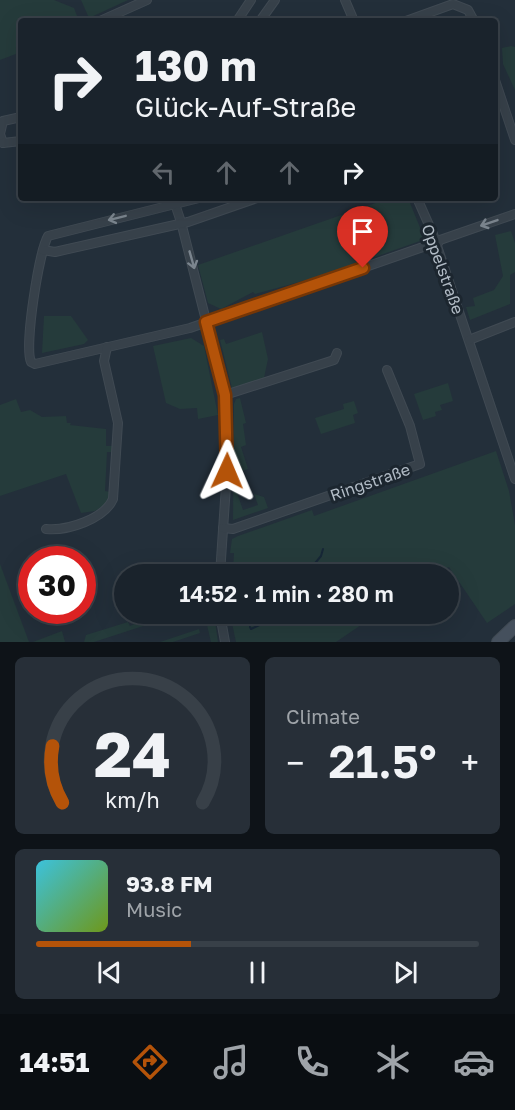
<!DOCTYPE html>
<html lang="en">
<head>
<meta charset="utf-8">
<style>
	:root { --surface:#1a232c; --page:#272f38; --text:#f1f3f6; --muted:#9fa4a9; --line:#384048; --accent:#b45309 }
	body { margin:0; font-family:"Golos Text",sans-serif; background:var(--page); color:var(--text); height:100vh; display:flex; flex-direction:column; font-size:22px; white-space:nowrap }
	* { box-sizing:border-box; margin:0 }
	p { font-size:20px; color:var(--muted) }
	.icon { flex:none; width:33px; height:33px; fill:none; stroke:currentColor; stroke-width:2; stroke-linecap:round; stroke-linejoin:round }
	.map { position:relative; height:642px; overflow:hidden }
	.drawer { display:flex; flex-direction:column; gap:15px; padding:15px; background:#0e1318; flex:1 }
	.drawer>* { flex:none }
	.banner { position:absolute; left:18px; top:18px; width:480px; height:183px; border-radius:6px; box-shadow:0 6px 24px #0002,0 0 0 2px var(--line); background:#1a232c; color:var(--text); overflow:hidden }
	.speed { position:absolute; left:18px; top:546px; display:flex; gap:12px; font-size:30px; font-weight:700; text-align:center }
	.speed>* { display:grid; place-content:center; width:78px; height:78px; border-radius:50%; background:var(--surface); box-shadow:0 6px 24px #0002,0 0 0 2px var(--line); line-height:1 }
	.speed .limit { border:9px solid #d22; background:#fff; color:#111 }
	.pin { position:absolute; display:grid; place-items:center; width:51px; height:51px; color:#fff; margin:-62px -26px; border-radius:50% 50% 50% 0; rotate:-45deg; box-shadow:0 0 6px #0007 }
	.pin .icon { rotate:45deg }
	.me { position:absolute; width:66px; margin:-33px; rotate:1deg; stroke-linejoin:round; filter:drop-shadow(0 0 4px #0008) }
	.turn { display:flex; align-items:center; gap:21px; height:126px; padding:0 18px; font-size:27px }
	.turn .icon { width:78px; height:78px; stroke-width:2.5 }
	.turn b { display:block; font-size:42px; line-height:51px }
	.lanes { display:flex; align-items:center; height:57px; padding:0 18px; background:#0003; justify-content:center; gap:30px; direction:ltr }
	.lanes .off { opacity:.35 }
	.big { font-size:45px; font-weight:600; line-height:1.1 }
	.drawer .tile { flex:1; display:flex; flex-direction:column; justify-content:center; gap:9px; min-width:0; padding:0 21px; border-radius:9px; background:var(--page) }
	.drawer .dial { align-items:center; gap:0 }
	.dial svg { height:156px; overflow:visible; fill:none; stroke:var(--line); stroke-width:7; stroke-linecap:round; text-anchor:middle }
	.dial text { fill:var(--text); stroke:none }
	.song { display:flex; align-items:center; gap:18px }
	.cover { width:72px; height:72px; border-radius:9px; background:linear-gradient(135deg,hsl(190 70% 55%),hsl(80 70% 35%)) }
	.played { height:6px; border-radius:3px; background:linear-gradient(90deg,var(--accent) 35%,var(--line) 35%) }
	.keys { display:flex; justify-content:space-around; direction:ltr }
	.heat { display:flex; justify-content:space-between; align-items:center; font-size:33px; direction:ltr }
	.drawer .tiles { flex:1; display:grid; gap:15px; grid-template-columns:1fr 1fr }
	.tile:last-child { grid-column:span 2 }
	.trip { position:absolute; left:114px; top:564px; width:345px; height:60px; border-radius:30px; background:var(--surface); box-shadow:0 6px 24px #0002,0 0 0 2px var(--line); font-weight:600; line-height:60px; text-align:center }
	.tabs { display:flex; height:96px; justify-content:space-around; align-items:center; background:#0a0e12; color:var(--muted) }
	.tabs .icon { width:42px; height:42px }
	.tabs .selected { color:var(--accent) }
	.tabs b { font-size:27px; color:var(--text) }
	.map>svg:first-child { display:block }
	.green { fill:#253b3b }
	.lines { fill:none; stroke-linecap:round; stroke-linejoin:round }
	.stream { stroke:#172737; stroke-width:2 }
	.street-casing { stroke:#404a53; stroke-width:10 }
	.secondary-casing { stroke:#404a53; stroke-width:14 }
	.street { stroke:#37414a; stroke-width:8 }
	.secondary { stroke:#45505d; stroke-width:12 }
	.oneway { stroke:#7b858e }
	.route-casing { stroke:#753606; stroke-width:15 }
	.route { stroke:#b45309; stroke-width:10 }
	.labels { text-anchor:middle; stroke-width:6; stroke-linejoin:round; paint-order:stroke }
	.street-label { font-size:16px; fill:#b2bcc6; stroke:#1c262f }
</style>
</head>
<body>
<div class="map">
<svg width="515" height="642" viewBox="0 0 515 642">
	<rect width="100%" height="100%" fill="#232f3a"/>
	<g class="green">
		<polygon points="0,0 54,0 74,8 79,21 21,21 21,52 0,60"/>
		<polygon points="81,0 128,0 89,18"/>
		<polygon points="511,46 515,47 515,90 503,64 502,48"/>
		<polygon points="390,198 408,198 423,235 420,241 321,276 255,294 253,292 221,309 208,303 198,265"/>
		<polygon points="511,231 515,243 515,272 510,275 510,304 470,320 466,307 475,306 473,298 494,290 503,276 495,235"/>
		<polygon points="44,316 71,316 88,340 84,344 42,353"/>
		<polygon points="262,332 268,359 264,378 232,388 220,340 224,339 226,344"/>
		<polygon points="191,338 204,346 218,415 198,419 197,408 180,409 166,403 153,346"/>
		<polygon points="448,383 453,401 440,405 442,410 435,412 436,416 423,420 414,394"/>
		<polygon points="240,398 246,423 243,424 246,445 241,447 248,469 237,473 241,484 235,487 243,510 258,505 254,494 264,497 268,508 233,520 234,404 236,399"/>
		<polygon points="16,399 21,412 30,410 42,417 66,416 67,423 71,423 70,425 106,429 106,446 113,446 112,452 107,452 105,491 110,492 107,503 95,511 81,513 66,474 0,496 0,405"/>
		<polygon points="354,401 358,413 353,415 355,423 321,434 315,418 344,409 343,404"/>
		<polygon points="496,451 509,491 515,525 515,604 487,623 449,567 435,574 229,574 229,569 233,569 234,553 230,553 232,539 238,536 312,510 314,516"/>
		<polygon points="0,564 29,642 0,642"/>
		<polygon points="139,614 145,614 147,616 155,614 180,614 94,642 84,642 86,635 128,622 130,626 141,621"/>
		<polygon points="193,614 214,614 218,642 211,642 206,621"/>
		<polygon points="230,614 377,614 336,642 236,642"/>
		<polygon points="199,629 200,633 173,642 160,642"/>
		<polygon points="62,631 65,642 33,642"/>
	</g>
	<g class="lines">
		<g class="stream">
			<polyline points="306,574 321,556 323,549"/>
			<polyline points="250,627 251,629 268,621 277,614"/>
		</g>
		<g class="street-casing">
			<g id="street">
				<polyline points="345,0 354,21"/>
				<polyline points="100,21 147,0"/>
				<polyline points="237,21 251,0"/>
				<polyline points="260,21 275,0"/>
				<polyline points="406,21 453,4 468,10 474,21"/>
				<polyline points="495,80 515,140"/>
				<polyline points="3,143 0,134 3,121 21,117"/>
				<polyline points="3,143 21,141"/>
				<polyline points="169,198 176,207 181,222 225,395 227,471 220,574"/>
				<path d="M 199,198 L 48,236 C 39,252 24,346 31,362 L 35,364 L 190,328 L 423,247 L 436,246"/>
				<polyline points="417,198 433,234 515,479"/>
				<polyline points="436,246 440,240 515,214"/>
				<polyline points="43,250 55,252 188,222 257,198"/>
				<polyline points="469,340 515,322"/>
				<polyline points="225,395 334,360 337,353"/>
				<polyline points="223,528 233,529 420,464 410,426 387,370"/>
				<path d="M 46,529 C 68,531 104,519 113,499 L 118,423 L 104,361 L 107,347"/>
				<polyline points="220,614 225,642"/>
			</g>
		</g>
		<g class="secondary-casing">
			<polyline id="secondary" points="498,642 515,626"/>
		</g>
		<use href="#street" class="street"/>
		<use href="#secondary" class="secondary"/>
	</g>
	<defs><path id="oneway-shaft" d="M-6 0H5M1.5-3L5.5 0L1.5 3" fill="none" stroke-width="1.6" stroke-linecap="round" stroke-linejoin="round" transform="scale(1.5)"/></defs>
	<g class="oneway">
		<use href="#oneway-shaft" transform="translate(117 218) rotate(166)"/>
		<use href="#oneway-shaft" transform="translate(489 223) rotate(161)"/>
		<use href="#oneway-shaft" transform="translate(192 260) rotate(74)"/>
	</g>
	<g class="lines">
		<g class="route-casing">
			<polyline id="route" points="227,471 225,395 206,322 363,268"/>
		</g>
		<use href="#route" class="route"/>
	</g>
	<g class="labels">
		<g class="street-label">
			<text transform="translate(443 269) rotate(70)" y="6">Oppelstraße</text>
			<text transform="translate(370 482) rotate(-19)" y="6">Ringstraße</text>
		</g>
	</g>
</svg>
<div class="speed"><div class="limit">30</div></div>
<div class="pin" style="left:363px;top:268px;background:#d93025"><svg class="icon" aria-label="arrive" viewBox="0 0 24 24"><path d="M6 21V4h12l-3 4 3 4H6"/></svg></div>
<svg class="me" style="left:227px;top:471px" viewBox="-20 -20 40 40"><path d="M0-17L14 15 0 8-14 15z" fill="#b45309" stroke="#fff" stroke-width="4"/></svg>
<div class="trip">14:52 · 1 min · 280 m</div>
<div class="banner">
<div class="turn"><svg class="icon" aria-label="right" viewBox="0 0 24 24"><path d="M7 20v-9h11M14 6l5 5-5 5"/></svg><div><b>130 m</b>Glück-Auf-Straße</div></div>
<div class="lanes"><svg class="icon off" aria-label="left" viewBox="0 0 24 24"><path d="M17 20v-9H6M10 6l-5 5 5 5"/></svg><svg class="icon off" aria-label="ahead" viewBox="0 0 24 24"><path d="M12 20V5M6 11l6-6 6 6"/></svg><svg class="icon off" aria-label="ahead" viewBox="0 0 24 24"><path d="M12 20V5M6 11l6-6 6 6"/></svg><svg class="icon" aria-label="right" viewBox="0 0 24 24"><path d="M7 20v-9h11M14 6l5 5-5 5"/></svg></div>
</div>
</div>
<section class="drawer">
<div class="tiles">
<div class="tile dial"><svg viewBox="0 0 100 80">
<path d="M14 69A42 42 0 1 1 86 69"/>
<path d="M14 69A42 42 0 0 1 9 40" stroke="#b45309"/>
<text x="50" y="56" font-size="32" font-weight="700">24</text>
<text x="50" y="72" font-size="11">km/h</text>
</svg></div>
<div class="tile"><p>Climate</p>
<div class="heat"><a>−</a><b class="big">21.5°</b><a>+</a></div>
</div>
<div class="tile">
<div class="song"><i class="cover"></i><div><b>93.8 FM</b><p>Music</p></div></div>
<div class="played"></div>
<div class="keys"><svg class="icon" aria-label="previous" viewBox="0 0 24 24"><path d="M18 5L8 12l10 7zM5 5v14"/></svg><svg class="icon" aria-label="pause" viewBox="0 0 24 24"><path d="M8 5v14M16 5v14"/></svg><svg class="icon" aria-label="next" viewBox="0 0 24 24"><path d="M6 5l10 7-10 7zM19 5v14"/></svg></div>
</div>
</div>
</section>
<nav class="tabs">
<b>14:51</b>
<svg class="icon selected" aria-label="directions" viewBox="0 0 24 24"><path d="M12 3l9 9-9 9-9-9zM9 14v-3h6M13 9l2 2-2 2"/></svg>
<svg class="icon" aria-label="music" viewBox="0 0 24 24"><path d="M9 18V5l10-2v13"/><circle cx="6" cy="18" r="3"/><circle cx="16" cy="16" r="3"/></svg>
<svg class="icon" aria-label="phone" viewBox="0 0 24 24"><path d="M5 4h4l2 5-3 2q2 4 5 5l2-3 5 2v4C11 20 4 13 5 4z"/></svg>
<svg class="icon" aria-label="climate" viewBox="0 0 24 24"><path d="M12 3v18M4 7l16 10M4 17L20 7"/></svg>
<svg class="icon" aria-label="car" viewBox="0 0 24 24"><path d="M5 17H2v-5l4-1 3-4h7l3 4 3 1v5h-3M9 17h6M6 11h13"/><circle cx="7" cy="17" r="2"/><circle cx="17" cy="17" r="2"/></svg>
</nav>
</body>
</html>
